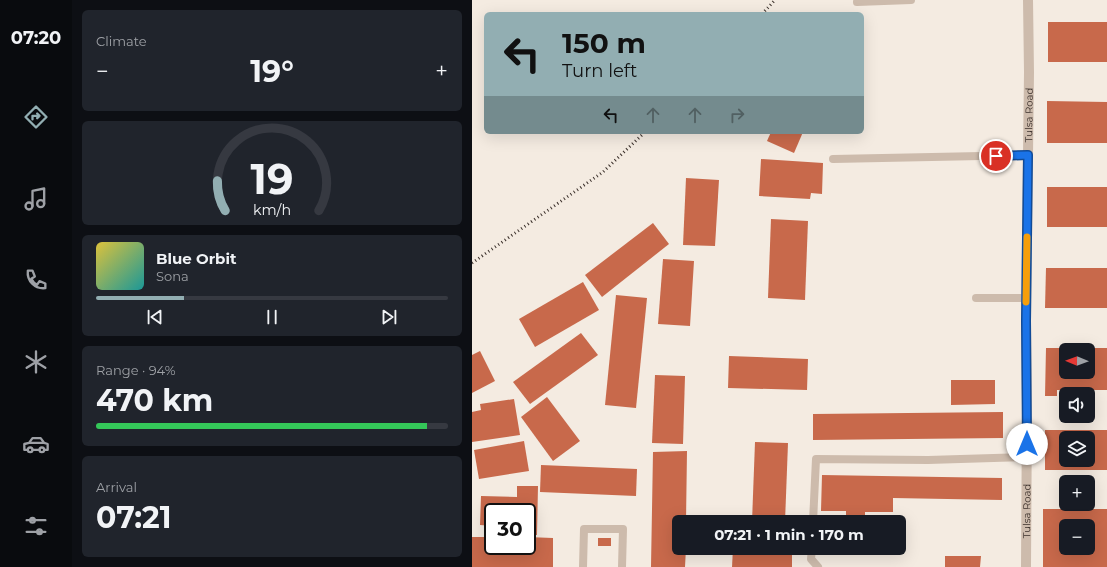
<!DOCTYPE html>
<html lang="en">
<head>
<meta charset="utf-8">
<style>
	:root { --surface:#171b24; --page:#20242c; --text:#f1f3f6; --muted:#9ea1a6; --line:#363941; --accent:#92aeb2 }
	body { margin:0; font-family:Montserrat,sans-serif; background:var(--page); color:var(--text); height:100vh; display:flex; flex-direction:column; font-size:15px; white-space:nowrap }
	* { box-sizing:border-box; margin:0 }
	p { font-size:13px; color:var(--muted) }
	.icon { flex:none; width:22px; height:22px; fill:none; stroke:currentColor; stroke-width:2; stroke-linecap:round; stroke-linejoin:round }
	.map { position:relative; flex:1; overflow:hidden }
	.drawer { display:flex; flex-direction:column; gap:10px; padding:10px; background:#0d0f14; width:400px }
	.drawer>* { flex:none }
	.hud { position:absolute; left:12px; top:12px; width:380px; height:122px; border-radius:6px; box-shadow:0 4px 16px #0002; background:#92aeb2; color:#111; overflow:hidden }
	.needle { width:26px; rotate:271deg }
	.tools { position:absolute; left:587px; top:343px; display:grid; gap:8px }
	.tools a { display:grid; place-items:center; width:36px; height:36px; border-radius:6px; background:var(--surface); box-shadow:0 4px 16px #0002; font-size:20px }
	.speed { position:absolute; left:12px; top:503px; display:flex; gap:8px; font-size:20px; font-weight:700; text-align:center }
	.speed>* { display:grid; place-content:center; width:52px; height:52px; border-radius:50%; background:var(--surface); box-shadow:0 4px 16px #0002; line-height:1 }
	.speed .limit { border:2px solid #111; border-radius:6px; background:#fff; color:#111 }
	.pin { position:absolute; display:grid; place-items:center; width:34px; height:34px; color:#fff; margin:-17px; border:2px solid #fff; border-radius:50%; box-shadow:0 1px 4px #0007 }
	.me { position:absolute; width:44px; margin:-22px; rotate:0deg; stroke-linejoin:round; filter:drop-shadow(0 0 3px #0008) }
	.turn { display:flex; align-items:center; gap:14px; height:84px; padding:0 12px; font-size:18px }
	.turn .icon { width:52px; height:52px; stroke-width:2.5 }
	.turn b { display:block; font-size:28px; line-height:34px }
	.lanes { display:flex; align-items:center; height:38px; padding:0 12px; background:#0003; justify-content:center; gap:20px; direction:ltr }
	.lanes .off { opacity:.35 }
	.big { font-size:30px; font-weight:700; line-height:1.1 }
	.drawer .card { flex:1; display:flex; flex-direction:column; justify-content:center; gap:6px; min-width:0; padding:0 14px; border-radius:6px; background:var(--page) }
	.drawer .dial { align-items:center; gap:0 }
	.dial svg { height:104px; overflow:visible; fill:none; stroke:var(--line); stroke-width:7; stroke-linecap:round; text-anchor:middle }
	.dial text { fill:var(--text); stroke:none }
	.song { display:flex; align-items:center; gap:12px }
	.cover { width:48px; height:48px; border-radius:6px; background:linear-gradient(135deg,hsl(50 70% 55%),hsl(180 70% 35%)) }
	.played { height:4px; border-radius:2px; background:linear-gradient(90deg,var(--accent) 25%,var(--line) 25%) }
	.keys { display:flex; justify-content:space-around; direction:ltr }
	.heat { display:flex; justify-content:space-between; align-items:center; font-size:22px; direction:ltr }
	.charge { height:6px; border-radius:3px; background:linear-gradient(90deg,#34c759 94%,var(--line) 0) }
	.trip { position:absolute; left:200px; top:515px; width:234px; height:40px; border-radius:6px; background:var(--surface); box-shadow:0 4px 16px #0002; font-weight:700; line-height:40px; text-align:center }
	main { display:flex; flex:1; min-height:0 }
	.dock { display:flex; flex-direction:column; width:72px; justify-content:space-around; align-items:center; background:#090b0e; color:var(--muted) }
	.dock .icon { width:28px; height:28px }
	.dock .current { color:var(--accent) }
	.dock b { font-size:18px; color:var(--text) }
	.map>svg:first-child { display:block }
	.building { fill:#c8694b; fill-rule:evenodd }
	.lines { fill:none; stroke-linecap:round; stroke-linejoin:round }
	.service { stroke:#cdbbac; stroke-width:8 }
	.minor { stroke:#cdbbac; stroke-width:10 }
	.rail { stroke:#3b302b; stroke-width:3; stroke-dasharray:1 3; stroke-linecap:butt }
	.route-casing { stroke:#114b97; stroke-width:10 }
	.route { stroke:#1a73e8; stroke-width:7 }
	.slow { stroke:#f59e0b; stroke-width:7 }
	.labels { text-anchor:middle; stroke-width:3; stroke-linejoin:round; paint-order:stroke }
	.street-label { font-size:10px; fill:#3b302b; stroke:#fbf5ee }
</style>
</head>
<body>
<main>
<nav class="dock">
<b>07:20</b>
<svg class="icon current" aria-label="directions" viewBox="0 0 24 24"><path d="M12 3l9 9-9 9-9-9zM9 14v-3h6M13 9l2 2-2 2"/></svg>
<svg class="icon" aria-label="music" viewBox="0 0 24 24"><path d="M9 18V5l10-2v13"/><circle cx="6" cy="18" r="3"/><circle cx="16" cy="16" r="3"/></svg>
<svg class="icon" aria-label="phone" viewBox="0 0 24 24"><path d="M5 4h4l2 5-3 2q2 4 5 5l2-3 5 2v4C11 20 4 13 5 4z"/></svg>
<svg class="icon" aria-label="climate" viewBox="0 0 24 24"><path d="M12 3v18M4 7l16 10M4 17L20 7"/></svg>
<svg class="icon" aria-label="car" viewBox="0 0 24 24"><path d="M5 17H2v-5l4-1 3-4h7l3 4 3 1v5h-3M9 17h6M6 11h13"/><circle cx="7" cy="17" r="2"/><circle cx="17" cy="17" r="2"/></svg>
<svg class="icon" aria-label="filters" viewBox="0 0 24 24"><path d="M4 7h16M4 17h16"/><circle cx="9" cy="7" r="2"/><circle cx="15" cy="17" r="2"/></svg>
</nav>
<section class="drawer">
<div class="card"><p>Climate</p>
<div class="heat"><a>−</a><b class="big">19°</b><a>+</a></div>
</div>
<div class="card dial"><svg viewBox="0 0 100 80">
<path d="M14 69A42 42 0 1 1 86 69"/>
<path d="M14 69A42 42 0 0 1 8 46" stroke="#92aeb2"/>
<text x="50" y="56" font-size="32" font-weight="700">19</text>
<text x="50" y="72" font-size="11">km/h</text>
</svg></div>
<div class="card">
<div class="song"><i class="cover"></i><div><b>Blue Orbit</b><p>Sona</p></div></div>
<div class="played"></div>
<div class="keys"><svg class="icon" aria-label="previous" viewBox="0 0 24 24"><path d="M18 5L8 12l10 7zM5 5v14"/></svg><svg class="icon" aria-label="pause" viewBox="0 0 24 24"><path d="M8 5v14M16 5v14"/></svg><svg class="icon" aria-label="next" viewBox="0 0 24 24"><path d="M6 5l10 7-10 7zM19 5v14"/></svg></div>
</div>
<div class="card"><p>Range · 94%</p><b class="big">470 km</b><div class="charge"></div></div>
<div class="card"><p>Arrival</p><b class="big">07:21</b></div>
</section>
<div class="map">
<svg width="635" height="567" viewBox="0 0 635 567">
	<rect width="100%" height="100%" fill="#f4ebe1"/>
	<g class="building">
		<rect x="576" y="22" width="59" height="40"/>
		<polygon points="575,101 635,102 635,143 575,143"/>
		<polygon points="299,132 331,132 322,153 295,141"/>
		<polygon points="289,159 351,163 350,194 339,193 338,199 287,196"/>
		<polygon points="214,178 247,180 243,246 211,245"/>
		<rect x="575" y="187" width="60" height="40"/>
		<polygon points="299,219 336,221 333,300 296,298"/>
		<polygon points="181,223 197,244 130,297 113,275"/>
		<polygon points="191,259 222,261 218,326 186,324"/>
		<polygon points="574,268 635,268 635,308 573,308"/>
		<polygon points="111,282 127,310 63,347 47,319"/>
		<polygon points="144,295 175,298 164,408 133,405"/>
		<polygon points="109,333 126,355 58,404 41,382"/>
		<path d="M 574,348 L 635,348 L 635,390 L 585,390 L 585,396 L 573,396 ZM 594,350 L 616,350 L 616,372 L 594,372 Z"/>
		<polygon points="8,351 23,381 0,393 0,355"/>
		<polygon points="257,356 336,359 335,390 256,388"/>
		<polygon points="183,375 213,376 211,444 180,443"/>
		<polygon points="479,380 523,380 523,404 479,405"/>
		<polygon points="75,397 108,441 81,461 49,417"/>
		<polygon points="42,399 48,435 0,442 0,412 9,410 8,404"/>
		<polygon points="531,412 531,438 341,440 341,414"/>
		<path d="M 573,430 L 635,430 L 635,470 L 573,470 ZM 594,438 L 616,438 L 616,460 L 594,460 Z"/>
		<polygon points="52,441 57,471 7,479 2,450"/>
		<polygon points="283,442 316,443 313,522 280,522"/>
		<polygon points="215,451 214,522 207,522 207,548 214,548 213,567 179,567 181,452"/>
		<polygon points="69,465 165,469 164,496 68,492"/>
		<polygon points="350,475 530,478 530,500 421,498 421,512 393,512 393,517 433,518 432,547 427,547 427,522 347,522 347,517 374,518 374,511 349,511"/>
		<polygon points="45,486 66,486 65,535 55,535 55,512 21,512 21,526 8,525 9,496 45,497"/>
		<path d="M 571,509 L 635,509 L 635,567 L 571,567 ZM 594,526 L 616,526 L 616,548 L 594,548 Z"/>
		<polygon points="0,537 21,537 21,546 55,546 55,537 81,538 81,567 0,567"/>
		<rect x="126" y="538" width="13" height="8"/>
		<polygon points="261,548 320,548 320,567 260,567"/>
		<polygon points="473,556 509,556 508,567 473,567"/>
	</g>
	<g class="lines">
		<g class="service">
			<polyline points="385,2 439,0"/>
			<polyline points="361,159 556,155"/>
			<polyline points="504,298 554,298"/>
			<polyline points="341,522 344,459 456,460 555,457"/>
			<polyline points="340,548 339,559 346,567"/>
			<polyline points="111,567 112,529 151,529 150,567"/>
		</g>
		<path class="minor" id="s1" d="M 554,567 L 555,406 L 554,321 L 557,72 L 556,0"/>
		<g class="rail">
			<polyline points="290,14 303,0"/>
			<polyline points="0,263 131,172 173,132"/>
		</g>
	</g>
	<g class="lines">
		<g class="route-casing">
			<polyline id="route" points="524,156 556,155 554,321 555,444"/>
		</g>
		<use href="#route" class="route"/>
		<polyline class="slow" points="554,302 555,237"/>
	</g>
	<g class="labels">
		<g class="street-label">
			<text dy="4" stroke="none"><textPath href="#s1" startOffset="452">Tulsa Road</textPath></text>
			<text dy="4" stroke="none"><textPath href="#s1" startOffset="56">Tulsa Road</textPath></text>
		</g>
	</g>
</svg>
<div class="tools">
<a><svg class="needle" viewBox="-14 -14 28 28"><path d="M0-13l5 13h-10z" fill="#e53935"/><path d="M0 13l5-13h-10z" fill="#9ea1a6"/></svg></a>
<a><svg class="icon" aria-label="sound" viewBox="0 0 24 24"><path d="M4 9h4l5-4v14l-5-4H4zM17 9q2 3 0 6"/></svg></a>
<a><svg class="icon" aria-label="layers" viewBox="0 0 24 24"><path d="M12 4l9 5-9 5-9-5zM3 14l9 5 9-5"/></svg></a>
<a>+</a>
<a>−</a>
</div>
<div class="speed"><div class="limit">30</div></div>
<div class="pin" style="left:524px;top:156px;background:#d93025"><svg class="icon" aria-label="arrive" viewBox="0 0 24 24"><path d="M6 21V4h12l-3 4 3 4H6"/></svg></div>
<svg class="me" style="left:555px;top:444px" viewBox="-20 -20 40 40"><circle r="19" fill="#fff"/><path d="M0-13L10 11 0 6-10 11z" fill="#1a73e8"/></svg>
<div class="trip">07:21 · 1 min · 170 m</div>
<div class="hud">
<div class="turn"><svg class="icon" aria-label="left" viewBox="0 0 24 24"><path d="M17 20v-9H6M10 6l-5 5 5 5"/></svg><div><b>150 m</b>Turn left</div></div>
<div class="lanes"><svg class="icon" aria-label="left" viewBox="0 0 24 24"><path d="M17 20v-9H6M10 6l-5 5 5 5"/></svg><svg class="icon off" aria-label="ahead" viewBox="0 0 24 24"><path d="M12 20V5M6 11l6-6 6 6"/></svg><svg class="icon off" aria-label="ahead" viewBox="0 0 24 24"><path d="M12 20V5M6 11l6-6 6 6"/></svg><svg class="icon off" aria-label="right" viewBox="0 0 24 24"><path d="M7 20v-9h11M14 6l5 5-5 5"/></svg></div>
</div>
</div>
</main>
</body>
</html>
